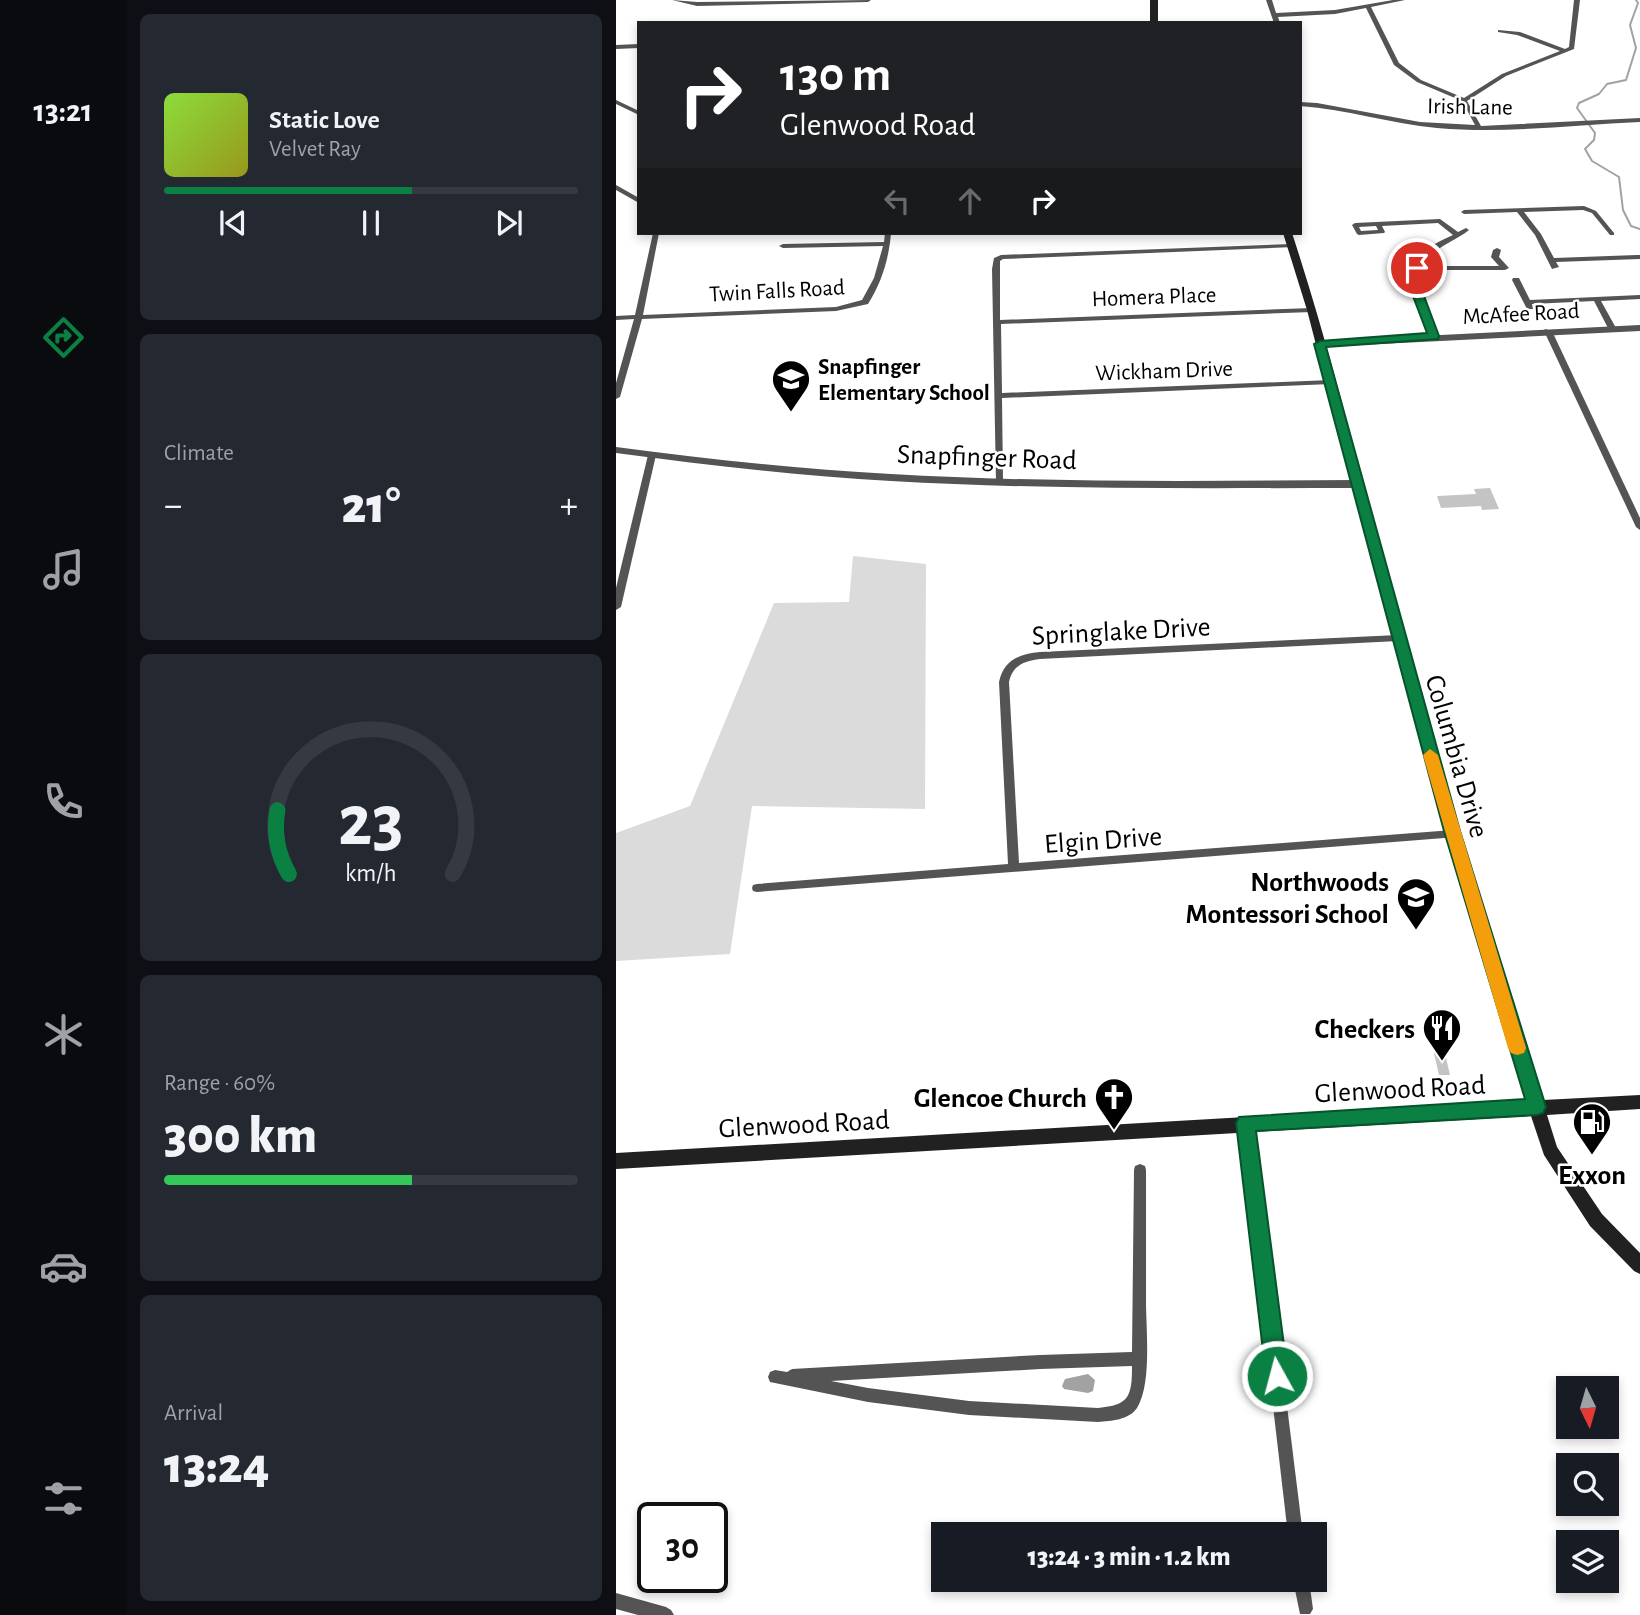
<!DOCTYPE html>
<html lang="en">
<head>
<meta charset="utf-8">
<style>
	:root { --surface:#171b24; --page:#242831; --text:#f1f3f6; --muted:#9ea1a6; --line:#363941; --accent:#0b8043 }
	body { margin:0; font-family:"Alegreya Sans",sans-serif; background:var(--page); color:var(--text); height:100vh; display:flex; flex-direction:column; font-size:26px; white-space:nowrap }
	* { box-sizing:border-box; margin:0 }
	p { font-size:23px; color:var(--muted) }
	.icon { flex:none; width:38px; height:38px; fill:none; stroke:currentColor; stroke-width:2; stroke-linecap:round; stroke-linejoin:round }
	.map { position:relative; flex:1; overflow:hidden }
	.sheet { display:flex; flex-direction:column; gap:14px; padding:14px; background:#0d0f14; width:490px }
	.sheet>* { flex:none }
	.banner { position:absolute; left:21px; top:21px; width:665px; height:214px; border-radius:0px; box-shadow:0 4px 10px #0003; background:#202124; color:#fff; overflow:hidden }
	.needle { width:46px; rotate:175deg }
	.tools { position:absolute; left:940px; top:1376px; display:grid; gap:14px }
	.tools a { display:grid; place-items:center; width:63px; height:63px; border-radius:0px; background:var(--surface); box-shadow:0 4px 10px #0003; font-size:35px }
	.speed { position:absolute; left:21px; top:1502px; display:flex; gap:14px; font-size:35px; font-weight:700; text-align:center }
	.speed>* { display:grid; place-content:center; width:91px; height:91px; border-radius:50%; background:var(--surface); box-shadow:0 4px 10px #0003; line-height:1 }
	.speed .limit { border:4px solid #111; border-radius:10px; background:#fff; color:#111 }
	.pin { position:absolute; display:grid; place-items:center; width:60px; height:60px; color:#fff; margin:-30px; border:4px solid #fff; border-radius:50%; box-shadow:0 2px 7px #0007 }
	.me { position:absolute; width:77px; margin:-38px; rotate:353deg; stroke-linejoin:round; filter:drop-shadow(0 0 5px #0008) }
	.turn { display:flex; align-items:center; gap:24px; height:147px; padding:0 28px; font-size:32px }
	.turn .icon { width:91px; height:91px; stroke-width:2.5 }
	.turn b { display:block; font-size:49px; line-height:60px }
	.lanes { display:flex; align-items:center; height:66px; padding:0 28px; background:#0003; justify-content:center; gap:35px; direction:ltr }
	.lanes .off { opacity:.35 }
	.big { font-size:52px; font-weight:800; line-height:1.1 }
	.sheet .card { flex:1; display:flex; flex-direction:column; justify-content:center; gap:10px; min-width:0; padding:0 24px; border-radius:10px; background:var(--page) }
	.sheet .dial { align-items:center; gap:0 }
	.dial svg { height:182px; overflow:visible; fill:none; stroke:var(--line); stroke-width:7; stroke-linecap:round; text-anchor:middle }
	.dial text { fill:var(--text); stroke:none }
	.song { display:flex; align-items:center; gap:21px }
	.cover { width:84px; height:84px; border-radius:10px; background:linear-gradient(135deg,hsl(90 70% 55%),hsl(60 70% 35%)) }
	.played { height:7px; border-radius:4px; background:linear-gradient(90deg,var(--accent) 60%,var(--line) 60%) }
	.keys { display:flex; justify-content:space-around; direction:ltr }
	.heat { display:flex; justify-content:space-between; align-items:center; font-size:38px; direction:ltr }
	.charge { height:10px; border-radius:5px; background:linear-gradient(90deg,#34c759 60%,var(--line) 0) }
	.trip { position:absolute; left:315px; top:1522px; width:396px; height:70px; border-radius:0px; background:var(--surface); box-shadow:0 4px 10px #0003; font-weight:800; line-height:70px; text-align:center }
	main { display:flex; flex:1; min-height:0 }
	.tabs { display:flex; flex-direction:column; width:126px; justify-content:space-around; align-items:center; background:#090b0e; color:var(--muted) }
	.tabs .icon { width:49px; height:49px }
	.tabs .selected { color:var(--accent) }
	.tabs b { font-size:32px; color:var(--text) }
	.map>svg:first-child { display:block }
	.green { fill:#dbdbdb }
	.water { fill:#a2a2a2 }
	.lines { fill:none; stroke-linecap:round; stroke-linejoin:round }
	.stream { stroke:#a2a2a2; stroke-width:2 }
	.building { fill:#c4c4c4 }
	.minor { fill:#545454; fill-rule:evenodd }
	.tertiary { fill:#545454; fill-rule:evenodd }
	.secondary { fill:#212121; fill-rule:evenodd }
	.route { fill:#0b8043; stroke:#07532c; stroke-width:2 }
	.slow { fill:#f59e0b }
	.labels { text-anchor:middle; stroke-width:5; stroke-linejoin:round; paint-order:stroke }
	.far-street-label { font-size:23px; fill:#000; stroke:#fff }
	.far-poi-label { font-size:23px; font-weight:bold; fill:#000; stroke:#fff; text-anchor:start }
	.street-label { font-size:28px; fill:#000; stroke:#fff }
	.poi-label { font-size:28px; font-weight:bold; fill:#000; stroke:#fff; text-anchor:end }
</style>
</head>
<body>
<main>
<nav class="tabs">
<b>13:21</b>
<svg class="icon selected" aria-label="directions" viewBox="0 0 24 24"><path d="M12 3l9 9-9 9-9-9zM9 14v-3h6M13 9l2 2-2 2"/></svg>
<svg class="icon" aria-label="music" viewBox="0 0 24 24"><path d="M9 18V5l10-2v13"/><circle cx="6" cy="18" r="3"/><circle cx="16" cy="16" r="3"/></svg>
<svg class="icon" aria-label="phone" viewBox="0 0 24 24"><path d="M5 4h4l2 5-3 2q2 4 5 5l2-3 5 2v4C11 20 4 13 5 4z"/></svg>
<svg class="icon" aria-label="climate" viewBox="0 0 24 24"><path d="M12 3v18M4 7l16 10M4 17L20 7"/></svg>
<svg class="icon" aria-label="car" viewBox="0 0 24 24"><path d="M5 17H2v-5l4-1 3-4h7l3 4 3 1v5h-3M9 17h6M6 11h13"/><circle cx="7" cy="17" r="2"/><circle cx="17" cy="17" r="2"/></svg>
<svg class="icon" aria-label="filters" viewBox="0 0 24 24"><path d="M4 7h16M4 17h16"/><circle cx="9" cy="7" r="2"/><circle cx="15" cy="17" r="2"/></svg>
</nav>
<section class="sheet">
<div class="card">
<div class="song"><i class="cover"></i><div><b>Static Love</b><p>Velvet Ray</p></div></div>
<div class="played"></div>
<div class="keys"><svg class="icon" aria-label="previous" viewBox="0 0 24 24"><path d="M18 5L8 12l10 7zM5 5v14"/></svg><svg class="icon" aria-label="pause" viewBox="0 0 24 24"><path d="M8 5v14M16 5v14"/></svg><svg class="icon" aria-label="next" viewBox="0 0 24 24"><path d="M6 5l10 7-10 7zM19 5v14"/></svg></div>
</div>
<div class="card"><p>Climate</p>
<div class="heat"><a>−</a><b class="big">21°</b><a>+</a></div>
</div>
<div class="card dial"><svg viewBox="0 0 100 80">
<path d="M14 69A42 42 0 1 1 86 69"/>
<path d="M14 69A42 42 0 0 1 9 41" stroke="#0b8043"/>
<text x="50" y="56" font-size="32" font-weight="700">23</text>
<text x="50" y="72" font-size="11">km/h</text>
</svg></div>
<div class="card"><p>Range · 60%</p><b class="big">300 km</b><div class="charge"></div></div>
<div class="card"><p>Arrival</p><b class="big">13:24</b></div>
</section>
<div class="map">
<svg width="1024" height="1615" viewBox="0 0 1024 1615">
	<rect width="100%" height="100%" fill="#fff"/>
	<polygon class="green" points="237,556 310,564 309,809 136,806 114,954 0,961 0,833 74,806 158,603 233,602"/>
	<polygon class="water" points="472,1374 479,1380 477,1391 472,1393 448,1389 446,1386 449,1379"/>
	<g class="lines">
		<polyline class="stream" points="1020,0 1022,3 1014,25 1020,48 1010,80 991,84 983,94 963,103 961,108 979,133 978,140 969,149 976,161 1003,177 1007,210 1015,226 1024,229"/>
	</g>
	<g class="building">
		<polygon points="874,488 883,509 866,510 865,506 825,508 821,496 860,494 858,489"/>
		<polygon points="817,1049 828,1049 834,1075 823,1075"/>
	</g>
	<g class="lines">
		<g class="minor">
			<polygon points="56,0 81,2 255,0 252,2 81,6"/>
			<path d="M 650,0 L 656,0 L 660,13 L 719,10 L 777,0 L 789,0 L 755,7 L 783,63 L 805,80 L 848,98 L 886,74 L 944,51 L 901,35 L 882,32 L 882,30 L 904,32 L 949,49 L 953,47 L 958,0 L 964,0 L 958,49 L 890,76 L 851,101 L 865,126 L 1024,118 L 1024,122 C 957,125 889,134 821,128 C 775,124 731,109 684,106 L 684,102 L 701,103 L 804,122 L 859,125 L 846,101 L 801,82 L 778,65 L 750,8 L 719,14 L 662,17 L 664,23 L 658,23 Z"/>
			<polygon points="23,44 23,48 0,49 0,45"/>
			<polygon points="0,100 23,111 23,115 0,104"/>
			<polygon points="0,185 23,198 23,203 0,190"/>
			<polygon points="968,206 980,211 998,233 998,235 994,235 976,213 967,210 908,212 925,234 938,258 1021,255 1024,255 1024,259 940,262 943,267 936,269 919,235 901,212 848,214 845,212 848,210"/>
			<path d="M 824,219 L 842,232 L 850,228 L 853,230 C 838,242 816,248 805,266 L 883,266 L 875,257 L 877,250 L 881,248 L 885,250 L 883,257 L 893,268 L 889,270 L 804,270 C 800,293 813,316 822,336 L 818,338 L 814,336 C 805,313 785,279 804,256 C 812,246 826,240 837,235 L 822,223 L 766,226 L 769,232 L 768,233 L 743,235 L 741,234 L 736,225 L 739,223 ZM 760,226 L 762,230 L 745,231 L 743,227 Z"/>
			<path d="M 37,233 L 43,233 L 27,315 L 220,307 L 246,300 L 258,278 L 267,246 L 167,248 L 163,246 L 167,244 L 268,242 L 269,233 L 275,233 C 273,258 266,282 252,304 L 220,311 L 26,319 L 4,397 L 0,399 L 0,383 L 18,319 L 0,320 L 0,316 L 19,315 Z"/>
			<polygon points="676,244 680,246 678,247 387,259 384,261 384,320 696,308 700,310 696,312 385,324 386,393 715,380 719,382 715,384 386,398 387,481 386,483 380,483 376,269 378,258 385,255"/>
			<polygon points="897,278 903,278 914,300 1024,295 1024,299 985,301 1000,328 996,330 992,328 978,301 916,304 917,309 911,309 896,280"/>
			<polygon points="929,329 936,331 1024,518 1024,530 1020,527 928,331"/>
			<polygon points="36,452 40,455 5,607 0,610 0,588 32,455"/>
			<path d="M 782,635 L 787,638 L 782,641 L 424,659 C 408,661 397,665 393,682 L 403,863 L 837,830 L 841,831 L 842,834 L 841,837 L 141,892 L 137,891 L 136,888 L 137,885 L 141,884 L 392,864 L 383,682 C 388,660 403,654 424,652 Z"/>
			<polygon points="630,1117 634,1119 636,1123 687,1535 672,1535 624,1123 626,1119"/>
			<path d="M 524,1164 L 529,1166 L 530,1170 C 530,1214 530,1257 530,1301 C 530,1329 536,1384 521,1408 C 513,1420 495,1421 482,1422 L 353,1415 L 252,1402 L 154,1382 L 152,1377 L 154,1372 L 159,1370 L 171,1372 L 176,1369 L 424,1355 L 516,1352 L 518,1170 L 519,1166 ZM 516,1366 C 516,1397 513,1405 482,1408 L 353,1401 L 252,1388 L 215,1381 L 424,1369 Z"/>
			<polygon points="677,1580 693,1580 697,1609 694,1614 684,1614"/>
			<polygon points="0,1593 50,1607 55,1610 58,1615 22,1615 0,1609"/>
		</g>
		<g class="tertiary">
			<polygon points="1024,325 1024,331 704,347 699,344 704,341"/>
			<path d="M 0,447 C 91,459 183,469 275,474 C 430,483 586,481 742,480 L 748,484 L 742,488 C 586,488 430,490 275,481 C 183,476 91,465 0,453 Z"/>
		</g>
		<g class="secondary">
			<rect x="534" y="0" width="8" height="23"/>
			<path d="M 667,233 L 676,233 C 720,367 751,504 789,640 C 832,794 879,947 927,1100 L 1024,1095 L 1024,1109 L 931,1115 L 941,1147 L 986,1214 L 1024,1253 L 1024,1274 L 1018,1271 L 974,1226 L 928,1155 L 915,1116 L 0,1169 L 0,1153 L 911,1101 L 829,831 L 776,638 L 691,310 Z"/>
		</g>
	</g>
	<polygon class="route" points="801,264 806,268 808,296 823,336 822,339 710,347 844,831 930,1107 927,1113 921,1115 640,1131 672,1376 668,1384 661,1387 653,1384 650,1376 620,1123 623,1117 909,1099 828,831 698,344 704,341 811,333 797,296 795,268"/>
	<polygon class="slow" points="814,749 822,755 910,1048 908,1053 901,1055 895,1053 892,1048 807,755"/>
	<defs>
		<g id="school-pin" transform="scale(2.0125)"><path d="M0 17L-7.5 6A9.5 9.5 0 1 1 7.5 6Z" fill="#000" stroke="#fff"/><path d="M0-5L7-2L0 1L-7-2ZM-4 1L0 2.5L4 1V4Q0 6-4 4Z" fill="#fff"/></g>
		<g id="restaurant-pin" transform="scale(2.0125)"><path d="M0 17L-7.5 6A9.5 9.5 0 1 1 7.5 6Z" fill="#000" stroke="#fff"/><path d="M-5-6h1v4h1v-4h1v4h1v-4h1v5L-1.5 .5V6h-2V.5L-5-1ZM5-6V6H3V1.5H1.5Q1.5-4 5-6Z" fill="#fff"/></g>
		<g id="church-pin" transform="scale(2.0125)"><path d="M0 17L-7.5 6A9.5 9.5 0 1 1 7.5 6Z" fill="#000" stroke="#fff"/><path d="M-1.2-6h2.4v3.5h3.3v2.4h-3.3V6h-2.4V-.1h-3.3v-2.4h3.3Z" fill="#fff"/></g>
		<g id="fuel-pin" transform="scale(2.0125)"><path d="M0 17L-7.5 6A9.5 9.5 0 1 1 7.5 6Z" fill="#000" stroke="#fff"/><path d="M-5.5-6h7V0h2V4h1.3V-2.5L3-4.5l.8-.8L6-3V5H2.5V1h-1V6h-7ZM-4.2-4.7v3.2H.2V-4.7Z" fill="#fff"/></g>
	</defs>
	<g fill-rule="evenodd">
		<use href="#school-pin" x="175" y="379"/>
		<use href="#school-pin" x="800" y="897"/>
		<use href="#restaurant-pin" x="826" y="1028"/>
		<use href="#church-pin" x="498" y="1097"/>
		<use href="#fuel-pin" x="976" y="1122"/>
	</g>
	<g class="labels">
		<g class="far-street-label">
			<text transform="translate(854 106) rotate(1)" y="8">Irish Lane</text>
			<text transform="translate(161 290) rotate(-3)" y="8">Twin Falls Road</text>
			<text transform="translate(538 296) rotate(-2)" y="8">Homera Place</text>
			<text transform="translate(905 313) rotate(-3)" y="8">McAfee Road</text>
			<text transform="translate(548 370) rotate(-2)" y="8">Wickham Drive</text>
		</g>
		<g class="far-poi-label">
			<text x="202" y="374">Snapfinger<tspan x="202" dy="26">Elementary School</tspan></text>
		</g>
		<g class="street-label">
			<text transform="translate(371 456) rotate(2)" y="10">Snapfinger Road</text>
			<text transform="translate(505 630) rotate(-3)" y="10">Springlake Drive</text>
			<text transform="translate(842 756) rotate(74)" y="10">Columbia Drive</text>
			<text transform="translate(487 839) rotate(-4)" y="10">Elgin Drive</text>
			<text transform="translate(784 1088) rotate(-3)" y="10">Glenwood Road</text>
			<text transform="translate(188 1123) rotate(-3)" y="10">Glenwood Road</text>
		</g>
		<g class="poi-label">
			<text x="773" y="891">Northwoods<tspan x="773" dy="32">Montessori School</tspan></text>
			<text x="799" y="1038">Checkers</text>
			<text x="471" y="1107">Glencoe Church</text>
			<text x="976" y="1184" text-anchor="middle">Exxon</text>
		</g>
	</g>
</svg>
<div class="tools">
<a><svg class="needle" viewBox="-14 -14 28 28"><path d="M0-13l5 13h-10z" fill="#e53935"/><path d="M0 13l5-13h-10z" fill="#9ea1a6"/></svg></a>
<a><svg class="icon" aria-label="search" viewBox="0 0 24 24"><circle cx="10" cy="10" r="6"/><path d="M15 15l6 6"/></svg></a>
<a><svg class="icon" aria-label="layers" viewBox="0 0 24 24"><path d="M12 4l9 5-9 5-9-5zM3 14l9 5 9-5"/></svg></a>
</div>
<div class="speed"><div class="limit">30</div></div>
<div class="pin" style="left:801px;top:268px;background:#d93025"><svg class="icon" aria-label="arrive" viewBox="0 0 24 24"><path d="M6 21V4h12l-3 4 3 4H6"/></svg></div>
<svg class="me" style="left:661px;top:1376px" viewBox="-20 -20 40 40"><circle r="17" fill="#0b8043" stroke="#fff" stroke-width="3"/><path d="M0-11L8 9 0 5-8 9z" fill="#fff"/></svg>
<div class="trip">13:24 · 3 min · 1.2 km</div>
<div class="banner">
<div class="turn"><svg class="icon" aria-label="right" viewBox="0 0 24 24"><path d="M7 20v-9h11M14 6l5 5-5 5"/></svg><div><b>130 m</b>Glenwood Road</div></div>
<div class="lanes"><svg class="icon off" aria-label="left" viewBox="0 0 24 24"><path d="M17 20v-9H6M10 6l-5 5 5 5"/></svg><svg class="icon off" aria-label="ahead" viewBox="0 0 24 24"><path d="M12 20V5M6 11l6-6 6 6"/></svg><svg class="icon" aria-label="right" viewBox="0 0 24 24"><path d="M7 20v-9h11M14 6l5 5-5 5"/></svg></div>
</div>
</div>
</main>
</body>
</html>
